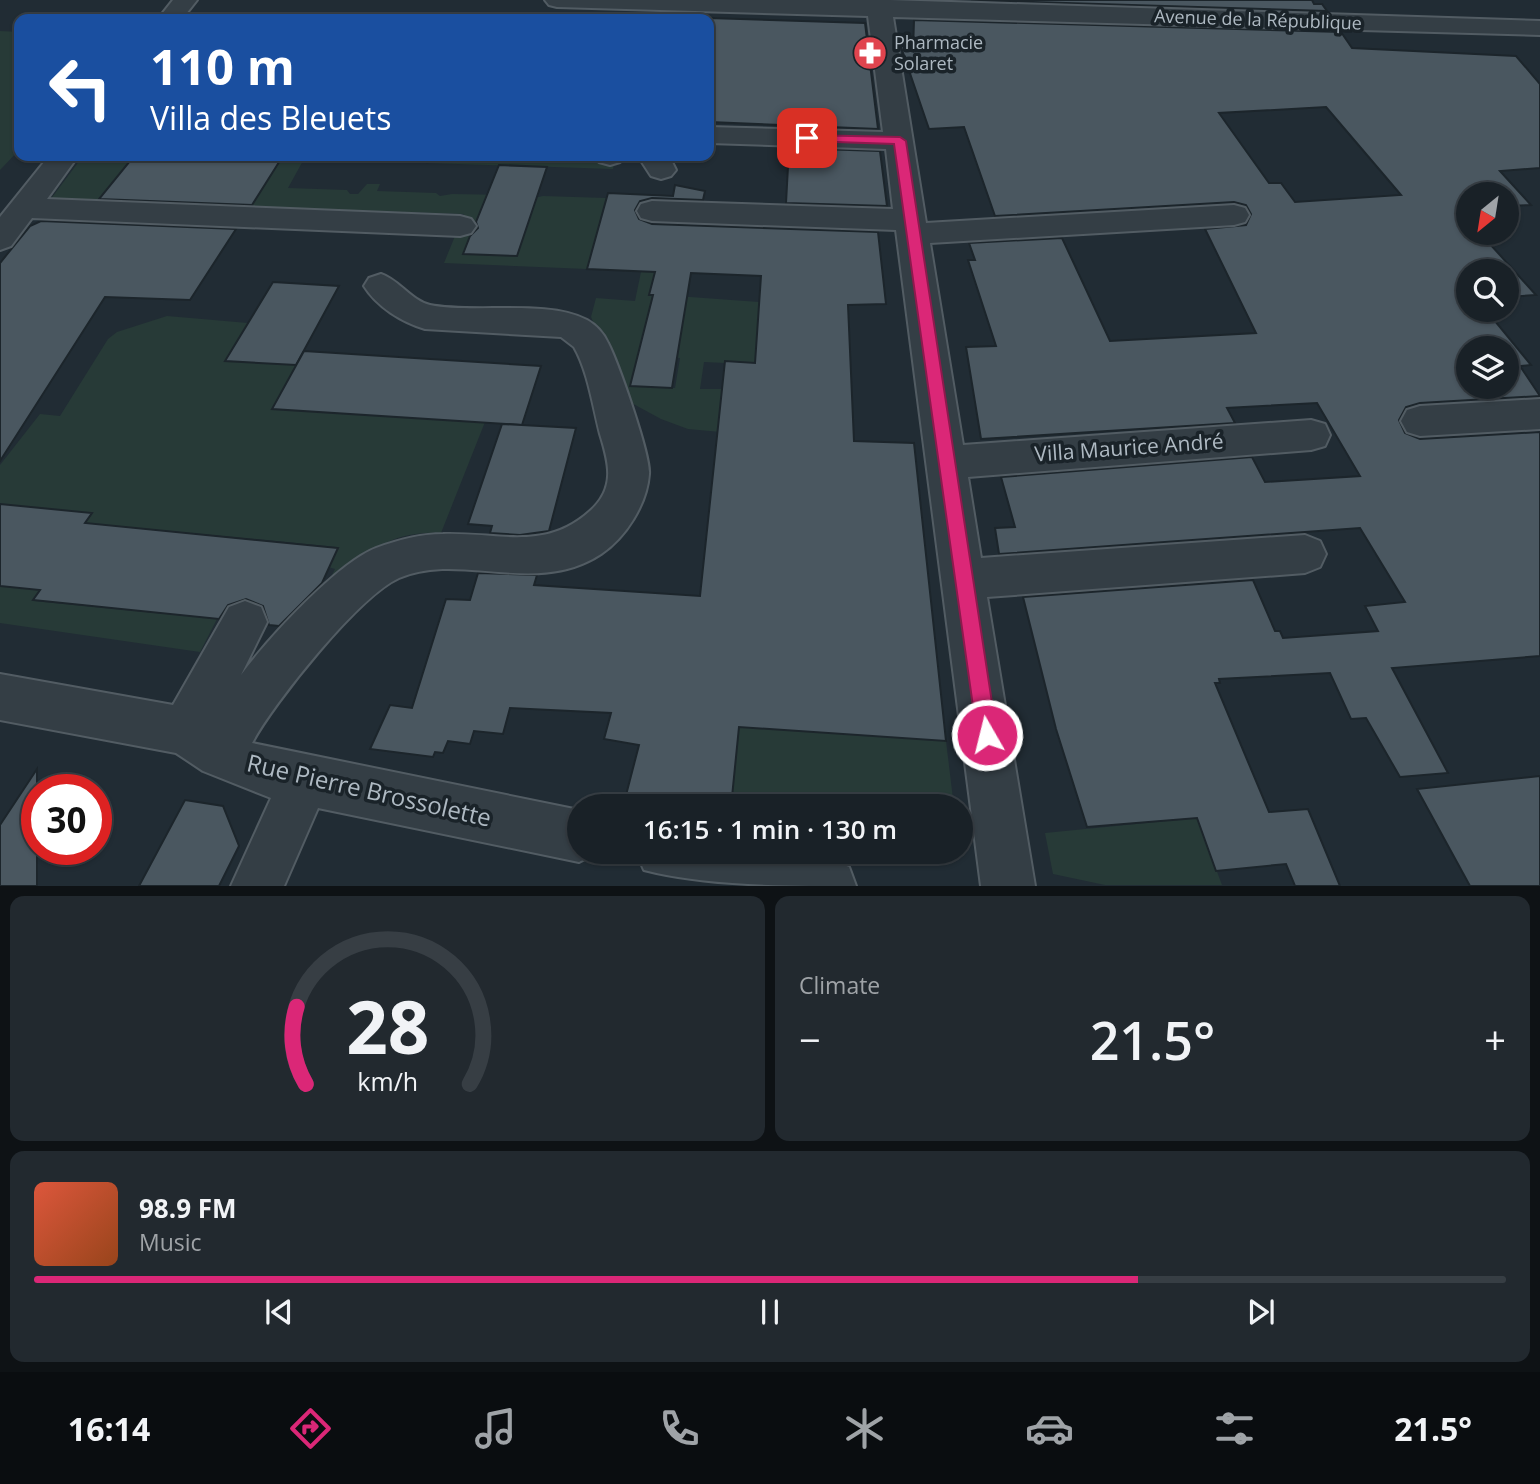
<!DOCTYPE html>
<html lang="en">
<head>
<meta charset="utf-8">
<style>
	:root { --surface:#192127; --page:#22292f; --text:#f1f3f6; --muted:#9fa3a7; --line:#373e44; --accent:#db2777 }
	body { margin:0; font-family:"Open Sans",sans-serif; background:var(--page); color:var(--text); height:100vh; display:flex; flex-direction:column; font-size:26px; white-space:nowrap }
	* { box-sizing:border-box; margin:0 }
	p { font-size:23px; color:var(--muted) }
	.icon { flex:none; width:38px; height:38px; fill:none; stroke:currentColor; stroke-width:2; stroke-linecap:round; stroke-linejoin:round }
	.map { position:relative; height:886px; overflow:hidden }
	.sheet { display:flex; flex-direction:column; gap:10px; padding:10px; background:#0e1215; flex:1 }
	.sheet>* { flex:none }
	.guide { position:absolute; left:14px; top:14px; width:700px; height:147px; border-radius:14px; box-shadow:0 2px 5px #0004,0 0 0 2px var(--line); background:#1a4fa0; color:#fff; overflow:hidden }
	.needle { width:46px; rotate:210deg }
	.controls { position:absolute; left:1456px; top:182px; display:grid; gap:14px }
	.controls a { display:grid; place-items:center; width:63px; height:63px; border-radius:50%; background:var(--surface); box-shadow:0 2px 5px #0004,0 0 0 2px var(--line); font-size:35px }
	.speed { position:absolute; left:21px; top:774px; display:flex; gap:14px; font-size:35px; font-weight:700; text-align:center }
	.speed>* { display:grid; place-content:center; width:91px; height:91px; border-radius:50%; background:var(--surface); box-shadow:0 2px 5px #0004,0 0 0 2px var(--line); line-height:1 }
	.speed .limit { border:10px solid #d22; background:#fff; color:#111 }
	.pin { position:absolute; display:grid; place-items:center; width:60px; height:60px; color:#fff; margin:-30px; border-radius:14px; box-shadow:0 4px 10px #0006 }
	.me { position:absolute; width:77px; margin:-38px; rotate:352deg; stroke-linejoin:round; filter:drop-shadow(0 0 5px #0008) }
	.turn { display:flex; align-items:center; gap:24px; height:147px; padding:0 21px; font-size:32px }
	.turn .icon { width:91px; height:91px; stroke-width:2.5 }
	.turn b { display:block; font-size:49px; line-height:60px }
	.big { font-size:52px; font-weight:600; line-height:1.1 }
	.sheet .tile { flex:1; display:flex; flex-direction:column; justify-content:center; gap:10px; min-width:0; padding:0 24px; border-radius:14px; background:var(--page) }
	.sheet .dial { align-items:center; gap:0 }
	.dial svg { height:182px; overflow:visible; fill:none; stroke:var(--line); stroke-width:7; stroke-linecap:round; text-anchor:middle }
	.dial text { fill:var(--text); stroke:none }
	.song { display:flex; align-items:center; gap:21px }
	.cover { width:84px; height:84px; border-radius:10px; background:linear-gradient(135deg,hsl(10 70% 55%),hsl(20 70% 35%)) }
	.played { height:7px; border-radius:4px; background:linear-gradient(90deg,var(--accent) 75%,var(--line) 75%) }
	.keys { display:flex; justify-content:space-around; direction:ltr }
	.heat { display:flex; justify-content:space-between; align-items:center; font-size:38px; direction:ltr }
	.sheet .tiles { flex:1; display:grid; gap:10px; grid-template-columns:1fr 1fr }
	.tile:last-child { grid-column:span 2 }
	.trip { position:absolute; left:567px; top:794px; width:406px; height:70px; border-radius:35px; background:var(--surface); box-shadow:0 2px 5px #0004,0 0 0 2px var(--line); font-weight:600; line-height:70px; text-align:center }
	.tab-bar { display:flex; height:112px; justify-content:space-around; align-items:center; background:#0a0d10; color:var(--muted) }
	.tab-bar .icon { width:49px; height:49px }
	.tab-bar .selected { color:var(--accent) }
	.tab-bar b { font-size:32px; color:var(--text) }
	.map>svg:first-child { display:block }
	.green { fill:#273a37; fill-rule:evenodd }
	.building { fill:#4a5760; stroke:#1c252b; stroke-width:2; fill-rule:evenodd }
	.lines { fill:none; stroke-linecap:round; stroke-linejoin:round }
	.minor-casing { stroke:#525c63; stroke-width:4 }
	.minor { fill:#343e45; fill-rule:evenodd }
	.route { fill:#db2777; stroke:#8e194d; stroke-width:2 }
	.labels { text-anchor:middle; stroke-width:7; stroke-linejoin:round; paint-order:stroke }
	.far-street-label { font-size:18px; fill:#aeb9c2; stroke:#1a2329 }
	.far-poi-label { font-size:18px; fill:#aeb9c2; stroke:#1a2329; text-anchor:start }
	.street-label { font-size:21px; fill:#aeb9c2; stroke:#1a2329 }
	.near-street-label { font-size:24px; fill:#aeb9c2; stroke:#1a2329 }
</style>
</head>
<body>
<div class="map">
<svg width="1540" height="886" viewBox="0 0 1540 886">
	<rect width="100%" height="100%" fill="#212c34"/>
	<g class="green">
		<polygon points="0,31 19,32 19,150 0,170"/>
		<polygon points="83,156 605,156 615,161 613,169 304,159 288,188 347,190 350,194 358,194 367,184 380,184 377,191 436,193 440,196 452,194 514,195 530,199 543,196 606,198 587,269 444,263 464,214 50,200"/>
		<path d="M 641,272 L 655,272 L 649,294 L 759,302 L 757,344 L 765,436 L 688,429 L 661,419 L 626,400 L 591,317 L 596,298 L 635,301 ZM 638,356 L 680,358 L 675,388 L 630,386 ZM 704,362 L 725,363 L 723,389 L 700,389 Z"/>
		<path d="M 167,316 L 248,323 L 225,361 L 296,365 L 273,409 L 485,422 L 441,533 C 386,531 372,553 329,581 L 335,569 L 328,567 L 337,547 L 85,523 L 91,513 L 0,504 L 0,465 L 40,414 L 60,416 L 108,339 L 117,332 Z"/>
		<polygon points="0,586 40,590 34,601 217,619 200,652 0,623"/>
		<polygon points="739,727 946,741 954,807 731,807"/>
		<polygon points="1197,818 1222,885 1105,885 1053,874 1045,833"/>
	</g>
	<g class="building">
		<polygon points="971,0 1312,0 1314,4 1322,4 1327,11"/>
		<polygon points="709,18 865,23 878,129 709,122"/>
		<path d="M 914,20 L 1341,32 L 1352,48 L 1516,56 L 1540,84 L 1540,168 L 1500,171 L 1531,205 L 1507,206 L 1507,194 L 1468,194 L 1468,209 L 1459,209 L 1468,219 L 1468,233 L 1480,233 L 1536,295 L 1507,297 L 1507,271 L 1468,271 L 1468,310 L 1486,310 L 1531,365 L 1520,366 L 1540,396 L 1420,403 L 1406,407 L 1399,420 L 1405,433 L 1420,439 L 1540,432 L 1540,656 L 1392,668 L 1448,773 L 1400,777 L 1366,718 L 1351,719 L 1330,673 L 1219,679 L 1220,683 L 1215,683 L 1269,812 L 1308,809 L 1340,886 L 1295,886 L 1286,864 L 1216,871 L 1197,818 L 1087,827 L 1056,729 L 1023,597 L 1253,580 L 1275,631 L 1280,631 L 1283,638 L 1378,631 L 1365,606 L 1405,602 L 1360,528 L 999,554 L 995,528 L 1015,527 L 1001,477 L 1252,457 L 1265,482 L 1360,476 L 1317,403 L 1227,408 L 1235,423 L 981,439 L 966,347 L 996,346 L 968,260 L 975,260 L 969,243 L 1062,238 L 1110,341 L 1256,333 L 1205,229 L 1246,225 L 1251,214 L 1246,205 L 1234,202 L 995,216 L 964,127 L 929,129 L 900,44 L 913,51 ZM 1326,107 L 1401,195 L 1295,202 L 1281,183 L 1269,183 L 1219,113 ZM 1468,348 L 1507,348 L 1507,387 L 1468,387 Z"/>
		<polygon points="789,148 880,151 887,206 786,203"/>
		<polygon points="134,156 177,156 281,159 252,205 99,199"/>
		<polygon points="499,165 547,167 517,256 463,254 470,236 478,228 476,222"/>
		<polygon points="675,185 705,191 703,200 652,198 640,201 635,210 639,219 652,224 878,232 886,304 848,305 854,441 914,443 946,741 739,727 731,807 670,807 625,799 639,745 604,739 611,713 510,708 503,734 474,731 470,744 448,741 443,753 435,752 433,757 370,749 390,705 412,708 446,599 470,600 478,573 537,575 534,585 700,596 725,361 755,363 761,276 691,273 672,388 630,386 653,295 649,295 655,272 587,269 608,193 673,196"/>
		<polygon points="41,221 236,229 190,300 105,297 0,461 0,263 30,226"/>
		<polygon points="273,282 339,286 296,365 225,361"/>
		<polygon points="304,351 430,359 541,366 522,425 272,409"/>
		<polygon points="502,424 576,428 549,531 520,535 490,533 492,526 468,524"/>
		<polygon points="0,504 92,513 85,523 338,548 322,583 279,626 269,625 263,606 246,599 228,605 219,619 33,600 40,590 0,586"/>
		<polygon points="37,769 37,886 0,886 0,825"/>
		<polygon points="1540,776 1540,886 1470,886 1417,789"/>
		<polygon points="185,800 223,806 239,846 219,886 139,886"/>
	</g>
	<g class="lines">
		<g class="minor-casing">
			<g id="minor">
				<polygon points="173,0 197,0 182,19 158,19"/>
				<polygon points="545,0 890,0 1540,21 1540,35 893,17 926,223 1234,205 1245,208 1249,215 1245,222 1234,225 930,243 963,445 1311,420 1325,424 1330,435 1325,446 1311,450 968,477 981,558 1305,535 1320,541 1326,554 1320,567 1305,573 987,597 1035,886 981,886 896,230 652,221 641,218 637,211 641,204 652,201 893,209 886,149 709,143 709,127 883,132 868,16 557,7 549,5"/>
				<polygon points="49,156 78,156 47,199 460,216 471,219 476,226 471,233 460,236 32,218 11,246 0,250 0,217"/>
				<polygon points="595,156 624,156 620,162 610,165 599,162"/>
				<polygon points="638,156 669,156 676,170 671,176 661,179 651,176"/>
				<path d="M 381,274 C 399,280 412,301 430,305 C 474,314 548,299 587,320 C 596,325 604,334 608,343 C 618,362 651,456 649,474 C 647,504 626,537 601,554 C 536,597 460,551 399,578 C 359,596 274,702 252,743 L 579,810 L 579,852 L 598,852 L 579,862 L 318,808 L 284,886 L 231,886 L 271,798 L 203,771 L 176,753 L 0,720 L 0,674 L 173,705 L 229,607 L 245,601 L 261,607 L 267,622 L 241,675 C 267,640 337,563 376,548 C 398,540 420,534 443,534 C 498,532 545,552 590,511 C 616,488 609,463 600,434 C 593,407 588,371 574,347 L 561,337 L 425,329 C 402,322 377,307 364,286 L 369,278 Z"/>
				<polygon points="1540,399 1540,429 1420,436 1407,432 1401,421 1407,410 1420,406"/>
				<path d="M 636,852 C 703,852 787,841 849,867 L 856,886 C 789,886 706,886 644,870 Z"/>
			</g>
		</g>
		<use href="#minor" class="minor"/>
	</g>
	<polygon class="route" points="803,135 900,137 906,141 997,735 994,742 987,745 980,742 977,735 894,144 807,141 803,140"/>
	<defs>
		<g id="pharmacy-disc" transform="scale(1.75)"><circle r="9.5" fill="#e0444e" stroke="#1a2329"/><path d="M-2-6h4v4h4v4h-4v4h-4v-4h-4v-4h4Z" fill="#fff"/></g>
	</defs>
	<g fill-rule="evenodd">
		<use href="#pharmacy-disc" x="870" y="53"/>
	</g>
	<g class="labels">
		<g class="far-street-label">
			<text transform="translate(1258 20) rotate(2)" y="6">Avenue de la République</text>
		</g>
		<g class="far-poi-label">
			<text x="894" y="49">Pharmacie<tspan x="894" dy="21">Solaret</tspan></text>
		</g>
		<g class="street-label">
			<text transform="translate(1129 448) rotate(-4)" y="7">Villa Maurice André</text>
		</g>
		<g class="near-street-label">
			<text transform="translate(369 791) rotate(13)" y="8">Rue Pierre Brossolette</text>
		</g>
	</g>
</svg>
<div class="controls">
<a><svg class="needle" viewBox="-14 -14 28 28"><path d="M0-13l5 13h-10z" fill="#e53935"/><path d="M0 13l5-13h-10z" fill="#9fa3a7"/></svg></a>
<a><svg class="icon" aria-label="search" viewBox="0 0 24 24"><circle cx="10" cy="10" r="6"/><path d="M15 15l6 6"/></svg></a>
<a><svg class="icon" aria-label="layers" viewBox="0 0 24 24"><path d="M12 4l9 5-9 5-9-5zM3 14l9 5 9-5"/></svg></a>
</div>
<div class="speed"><div class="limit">30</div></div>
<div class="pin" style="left:807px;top:138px;background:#d93025"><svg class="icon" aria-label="arrive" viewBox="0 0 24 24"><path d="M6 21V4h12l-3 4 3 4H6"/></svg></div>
<svg class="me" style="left:987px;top:735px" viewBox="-20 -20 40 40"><circle r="17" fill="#db2777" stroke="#fff" stroke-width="3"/><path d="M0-11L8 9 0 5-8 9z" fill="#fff"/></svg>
<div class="trip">16:15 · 1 min · 130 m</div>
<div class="guide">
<div class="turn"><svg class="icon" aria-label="left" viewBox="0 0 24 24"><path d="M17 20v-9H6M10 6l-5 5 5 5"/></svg><div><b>110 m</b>Villa des Bleuets</div></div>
</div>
</div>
<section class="sheet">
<div class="tiles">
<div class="tile dial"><svg viewBox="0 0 100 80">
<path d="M14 69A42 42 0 1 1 86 69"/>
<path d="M14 69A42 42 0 0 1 10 35" stroke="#db2777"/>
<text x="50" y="56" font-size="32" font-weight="700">28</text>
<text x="50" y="72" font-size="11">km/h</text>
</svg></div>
<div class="tile"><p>Climate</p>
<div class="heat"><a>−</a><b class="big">21.5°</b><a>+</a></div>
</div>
<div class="tile">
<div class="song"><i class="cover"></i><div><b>98.9 FM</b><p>Music</p></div></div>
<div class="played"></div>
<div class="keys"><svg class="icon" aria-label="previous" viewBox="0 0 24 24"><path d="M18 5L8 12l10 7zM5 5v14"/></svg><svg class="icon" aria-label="pause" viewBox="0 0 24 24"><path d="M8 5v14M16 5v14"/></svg><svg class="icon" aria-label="next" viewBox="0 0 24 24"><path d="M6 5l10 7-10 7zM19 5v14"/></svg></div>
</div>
</div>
</section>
<nav class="tab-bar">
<b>16:14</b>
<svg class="icon selected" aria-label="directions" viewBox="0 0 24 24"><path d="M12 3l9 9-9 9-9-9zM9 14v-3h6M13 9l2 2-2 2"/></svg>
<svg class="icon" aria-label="music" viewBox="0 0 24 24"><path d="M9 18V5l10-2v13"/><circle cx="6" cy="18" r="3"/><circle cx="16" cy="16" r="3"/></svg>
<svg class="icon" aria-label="phone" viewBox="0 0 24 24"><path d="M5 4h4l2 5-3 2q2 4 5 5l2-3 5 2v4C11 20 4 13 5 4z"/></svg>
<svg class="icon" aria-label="climate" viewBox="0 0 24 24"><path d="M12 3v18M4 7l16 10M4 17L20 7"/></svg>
<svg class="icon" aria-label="car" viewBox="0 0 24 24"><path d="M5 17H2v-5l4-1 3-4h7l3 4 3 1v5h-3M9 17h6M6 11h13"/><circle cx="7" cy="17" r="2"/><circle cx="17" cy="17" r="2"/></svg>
<svg class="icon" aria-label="filters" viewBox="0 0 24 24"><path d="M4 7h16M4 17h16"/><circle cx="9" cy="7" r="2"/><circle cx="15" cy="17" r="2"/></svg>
<b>21.5°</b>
</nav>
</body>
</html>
